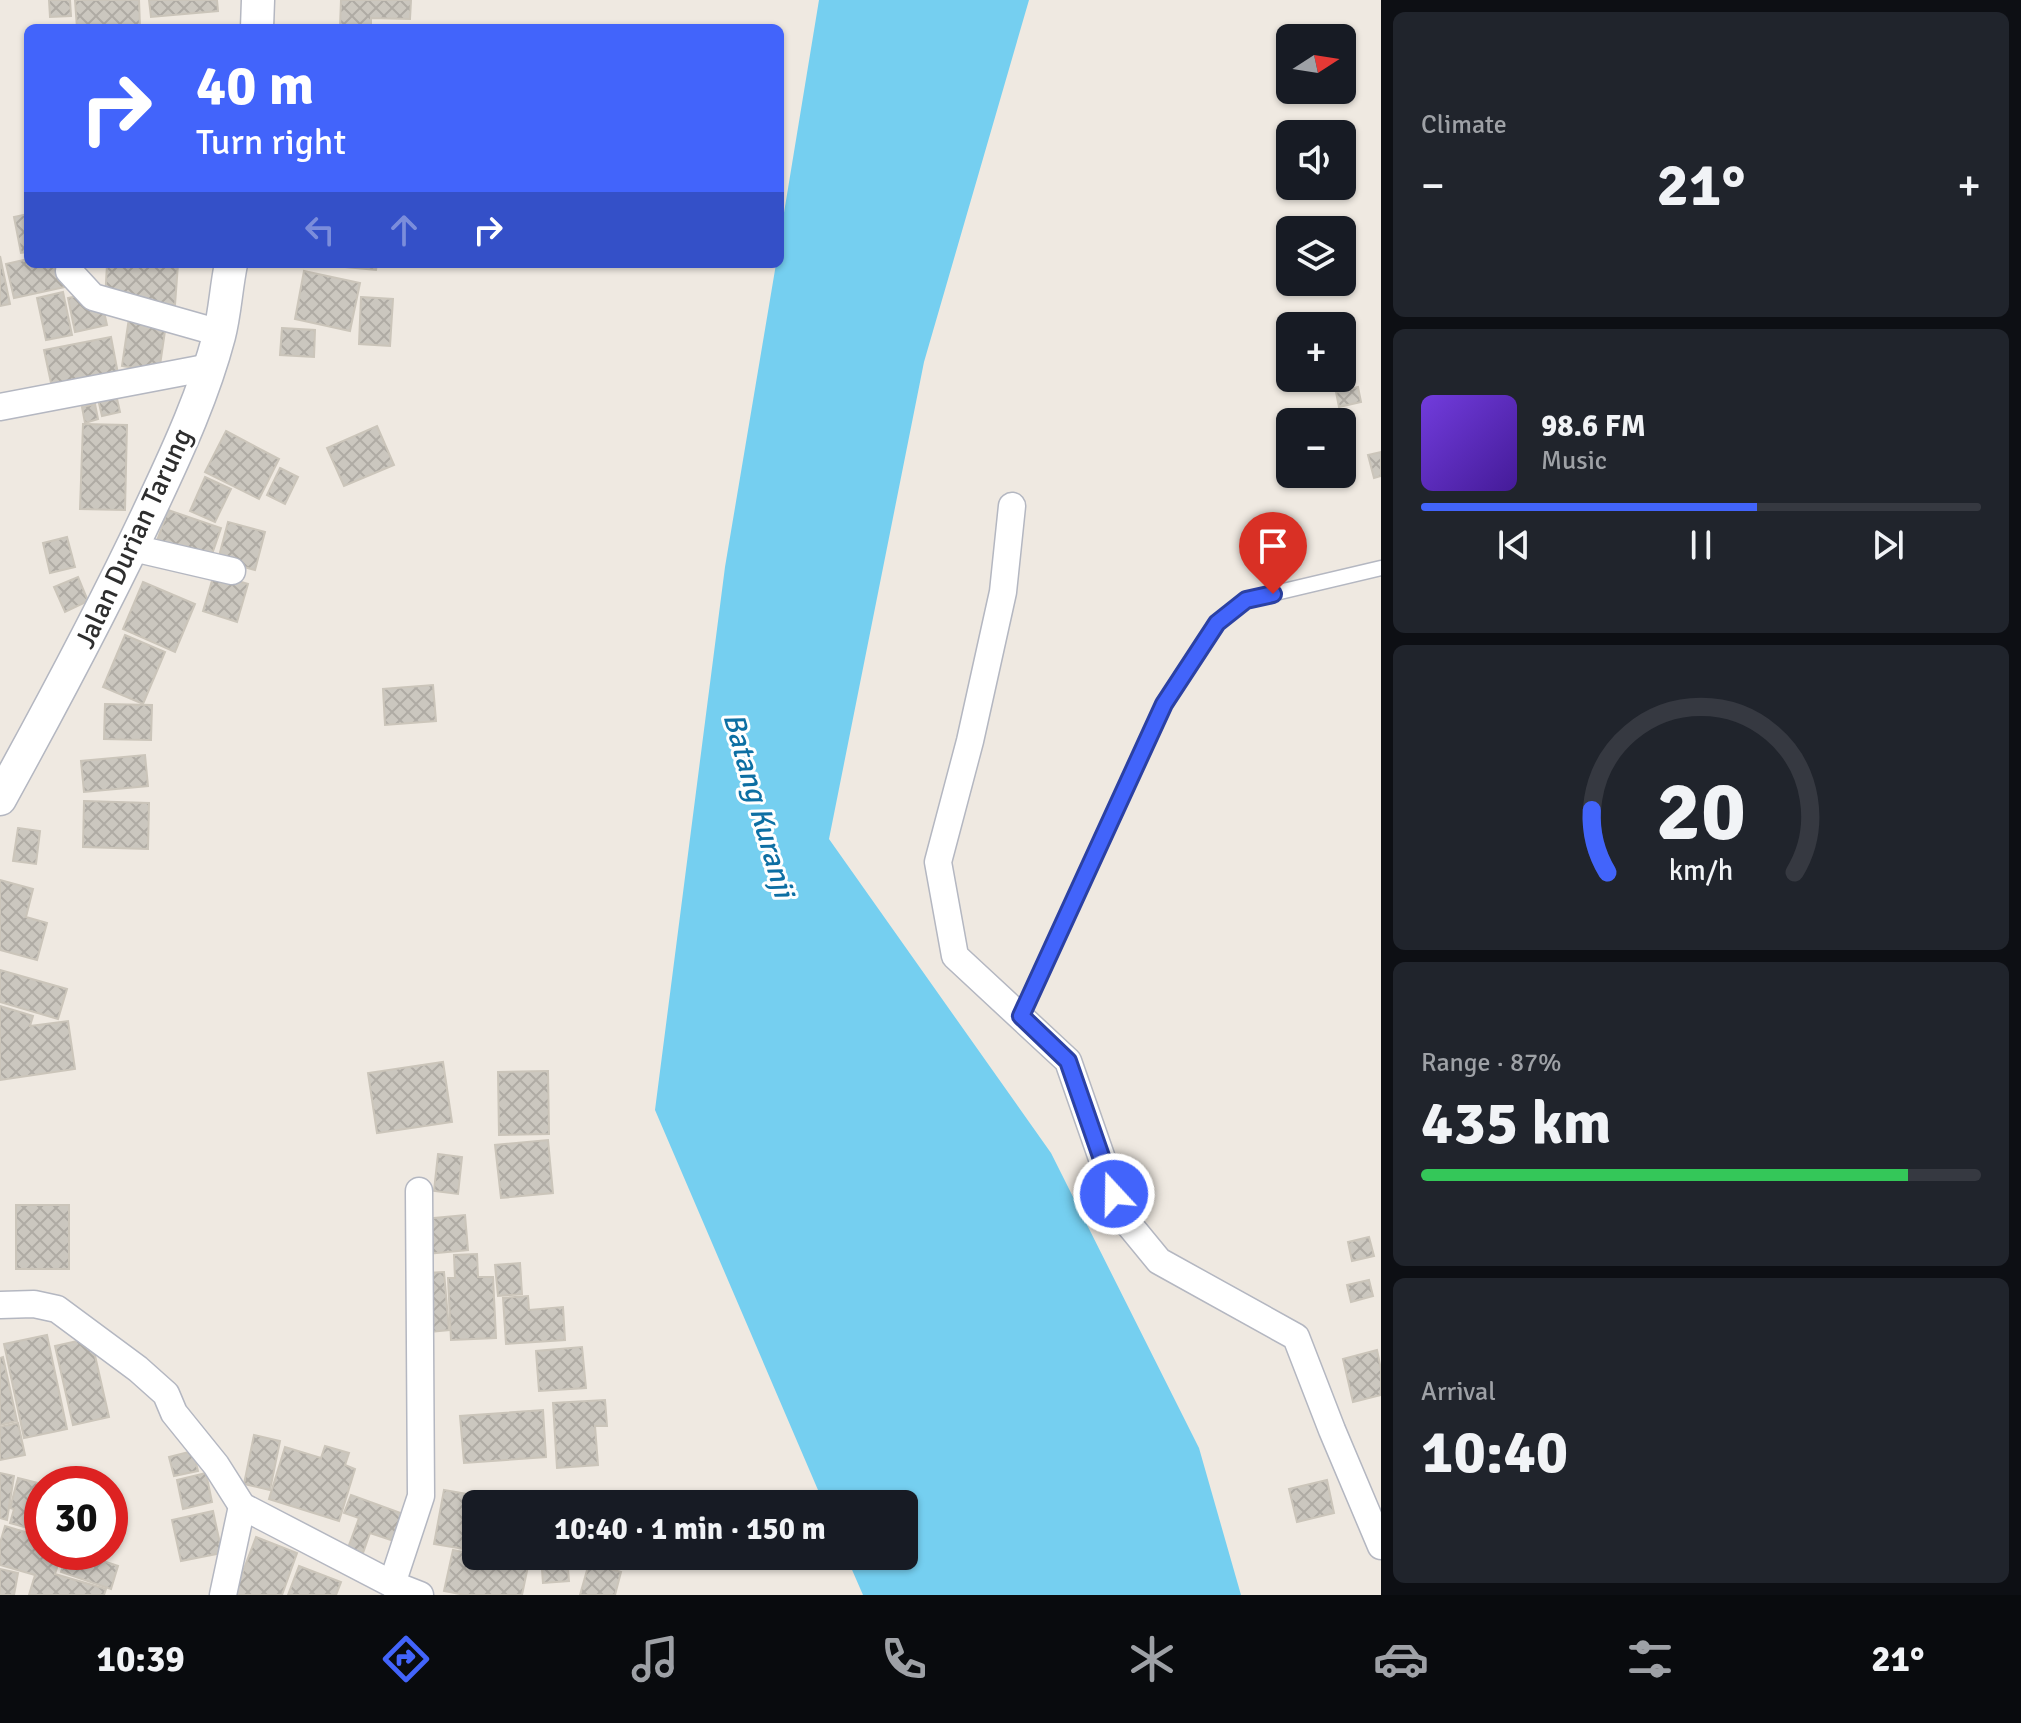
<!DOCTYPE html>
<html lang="en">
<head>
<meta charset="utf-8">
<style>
	:root { --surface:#171b24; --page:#20242c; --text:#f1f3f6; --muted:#9ea1a6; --line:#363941; --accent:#4264fb }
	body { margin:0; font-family:Signika,sans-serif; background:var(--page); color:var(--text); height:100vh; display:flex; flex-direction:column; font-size:30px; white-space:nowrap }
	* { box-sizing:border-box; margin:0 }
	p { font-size:26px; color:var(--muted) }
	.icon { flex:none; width:44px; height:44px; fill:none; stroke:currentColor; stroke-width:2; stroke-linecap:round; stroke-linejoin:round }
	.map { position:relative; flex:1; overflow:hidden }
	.side { display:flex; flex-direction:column; gap:12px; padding:12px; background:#0d0f14; width:640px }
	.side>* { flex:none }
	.hud { position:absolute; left:24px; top:24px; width:760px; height:244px; border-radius:12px; box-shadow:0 2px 6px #0004; background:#4264fb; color:#fff; overflow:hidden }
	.needle { width:52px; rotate:78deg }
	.controls { position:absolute; left:1276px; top:24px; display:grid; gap:16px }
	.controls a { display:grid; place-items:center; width:80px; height:80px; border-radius:12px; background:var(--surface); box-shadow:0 2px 6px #0004; font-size:40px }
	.speed { position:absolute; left:24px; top:1466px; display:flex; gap:16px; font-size:40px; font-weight:700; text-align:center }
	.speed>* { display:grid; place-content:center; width:104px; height:104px; border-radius:50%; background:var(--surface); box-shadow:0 2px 6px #0004; line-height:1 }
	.speed .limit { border:12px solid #d22; background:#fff; color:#111 }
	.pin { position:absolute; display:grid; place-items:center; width:68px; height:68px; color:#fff; margin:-82px -34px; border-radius:50% 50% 50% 0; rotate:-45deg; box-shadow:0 0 8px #0007 }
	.pin .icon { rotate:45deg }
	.me { position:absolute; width:88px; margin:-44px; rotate:339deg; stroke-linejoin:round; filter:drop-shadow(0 0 6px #0008) }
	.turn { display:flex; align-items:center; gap:28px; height:168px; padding:0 40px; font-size:36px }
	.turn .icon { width:104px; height:104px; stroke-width:2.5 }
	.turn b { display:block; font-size:56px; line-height:68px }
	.lanes { display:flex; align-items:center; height:76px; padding:0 40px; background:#0003; justify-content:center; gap:40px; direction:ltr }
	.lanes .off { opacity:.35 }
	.big { font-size:60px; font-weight:700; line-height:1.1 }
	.side .widget { flex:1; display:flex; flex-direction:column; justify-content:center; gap:12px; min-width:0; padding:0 28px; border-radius:12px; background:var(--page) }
	.side .dial { align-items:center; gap:0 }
	.dial svg { height:208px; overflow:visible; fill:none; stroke:var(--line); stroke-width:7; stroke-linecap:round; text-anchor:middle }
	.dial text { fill:var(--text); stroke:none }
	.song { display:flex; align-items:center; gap:24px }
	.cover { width:96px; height:96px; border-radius:12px; background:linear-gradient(135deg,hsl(260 70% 55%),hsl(260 70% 35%)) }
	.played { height:8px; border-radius:4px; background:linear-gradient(90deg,var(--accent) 60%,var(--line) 60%) }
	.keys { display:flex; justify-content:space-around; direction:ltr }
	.heat { display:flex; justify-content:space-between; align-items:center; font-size:44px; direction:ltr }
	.charge { height:12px; border-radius:6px; background:linear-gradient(90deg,#34c759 87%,var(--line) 0) }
	.trip { position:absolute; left:462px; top:1490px; width:456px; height:80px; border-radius:12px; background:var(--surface); box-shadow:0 2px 6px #0004; font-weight:700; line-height:80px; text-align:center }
	.tabs { display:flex; height:128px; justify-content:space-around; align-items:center; background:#090b0e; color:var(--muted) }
	.tabs .icon { width:56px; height:56px }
	.tabs .on { color:var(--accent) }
	.tabs b { font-size:36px; color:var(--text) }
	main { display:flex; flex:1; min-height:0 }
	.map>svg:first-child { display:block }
	.water { fill:#75cff0 }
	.building { fill:url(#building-cross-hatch); stroke:#cbc5ba; stroke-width:2 }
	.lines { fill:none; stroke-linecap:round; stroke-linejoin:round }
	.service-casing { stroke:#b4b7c1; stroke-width:17 }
	.minor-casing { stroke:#b4b7c1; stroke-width:29 }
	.tertiary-casing { stroke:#b4b7c1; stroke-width:35 }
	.service { stroke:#fff; stroke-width:14 }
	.minor { stroke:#fff; stroke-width:26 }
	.tertiary { stroke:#fff; stroke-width:32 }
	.route-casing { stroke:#2b41a3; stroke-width:20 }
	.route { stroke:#4264fb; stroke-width:14 }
	.labels { text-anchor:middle; stroke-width:6; stroke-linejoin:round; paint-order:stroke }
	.street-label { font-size:28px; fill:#2e2e2e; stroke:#fff }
	.water-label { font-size:30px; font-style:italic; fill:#0d6fa3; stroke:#fff }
</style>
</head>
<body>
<main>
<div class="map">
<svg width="1381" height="1595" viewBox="0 0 1381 1595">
	<defs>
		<pattern id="building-cross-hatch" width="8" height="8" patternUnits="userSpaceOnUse" patternTransform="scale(2)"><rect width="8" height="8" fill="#cbc7bf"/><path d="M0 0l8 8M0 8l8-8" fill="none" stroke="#afaba4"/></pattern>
	</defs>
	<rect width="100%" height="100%" fill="#efe9e1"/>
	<polygon class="water" points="819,0 1029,0 924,362 829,839 1051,1153 1199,1448 1241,1595 863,1595 846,1556 904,1556 904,1504 824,1504 655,1110 725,567 776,264 780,264 780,237"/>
	<g class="building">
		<polygon points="49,0 70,0 71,16 50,17"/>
		<polygon points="75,0 139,0 140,28 77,28"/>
		<polygon points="149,0 217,0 218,11 151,17"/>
		<polygon points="341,0 411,0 410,19 371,18 371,28 340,28"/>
		<polygon points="28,214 28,252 21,253 14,217"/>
		<polygon points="0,256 10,304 0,306"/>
		<polygon points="28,259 28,264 60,264 65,287 14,298 6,264"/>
		<polygon points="107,264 178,264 175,305 105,301"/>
		<polygon points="313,264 377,264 376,270"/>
		<polygon points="304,271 360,283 350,331 295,319"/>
		<polygon points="63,292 72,335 46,340 37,298"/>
		<polygon points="87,294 102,303 107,325 75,332 68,298"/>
		<polygon points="361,297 393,299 390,346 359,344"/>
		<polygon points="129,318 166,324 159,372 122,366"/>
		<polygon points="282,328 315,330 314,357 280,355"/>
		<polygon points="111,337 119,379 53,392 44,350"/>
		<polygon points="1358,387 1361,402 1339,407 1336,392"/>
		<polygon points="115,390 120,412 102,416 97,395"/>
		<polygon points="95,404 98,419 85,423 82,407"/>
		<polygon points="83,424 127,425 125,510 80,509"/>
		<polygon points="377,426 394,465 344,486 327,448"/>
		<polygon points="226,431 279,459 259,499 205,472"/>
		<polygon points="1381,452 1381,476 1374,478 1368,455"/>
		<polygon points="280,468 298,477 285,504 267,495"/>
		<polygon points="205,477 231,489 215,522 190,511"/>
		<polygon points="168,510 221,528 210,560 157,541"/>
		<polygon points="228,522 265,532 255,570 218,560"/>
		<polygon points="67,537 75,567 50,573 43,543"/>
		<polygon points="214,574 248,584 237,622 203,611"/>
		<polygon points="78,577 88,601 65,612 54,587"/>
		<polygon points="143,582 195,604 175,652 123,629"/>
		<polygon points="125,635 165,652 143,704 103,687"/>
		<polygon points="433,685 436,721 385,725 383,689"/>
		<polygon points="105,704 152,705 151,740 104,739"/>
		<polygon points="145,755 148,786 84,792 81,761"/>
		<polygon points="84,801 149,803 148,849 83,847"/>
		<polygon points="18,828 40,831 36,864 13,861"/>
		<polygon points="0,880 33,889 26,917 47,923 37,960 0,950"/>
		<polygon points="0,970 67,989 58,1019 0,1002"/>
		<polygon points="0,1006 33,1016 30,1026 68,1021 75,1069 0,1080"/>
		<polygon points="443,1062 452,1122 377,1133 368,1073"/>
		<polygon points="548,1071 549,1134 499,1135 498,1072"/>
		<polygon points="548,1140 553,1193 501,1198 495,1145"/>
		<polygon points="438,1154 462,1157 458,1194 434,1191"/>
		<rect x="16" y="1205" width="53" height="64"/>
		<polygon points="465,1215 468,1250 427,1254 424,1219"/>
		<polygon points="1369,1237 1374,1256 1352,1261 1348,1242"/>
		<polygon points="477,1254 478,1277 493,1277 496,1338 451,1340 448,1278 455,1278 454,1255"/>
		<polygon points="520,1263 522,1294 498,1296 495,1265"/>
		<polygon points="444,1272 449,1330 430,1332 426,1273"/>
		<polygon points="1369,1280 1373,1296 1351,1302 1347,1285"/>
		<polygon points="528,1296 529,1310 563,1307 565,1340 506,1344 503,1298"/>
		<polygon points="47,1335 67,1429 24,1438 4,1344"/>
		<polygon points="91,1338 109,1417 73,1425 55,1346"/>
		<polygon points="582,1347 586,1388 539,1391 536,1351"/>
		<polygon points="1377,1350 1381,1369 1381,1395 1353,1402 1343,1359"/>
		<polygon points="3,1357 17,1421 0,1425 0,1358"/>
		<polygon points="605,1400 607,1426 595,1426 598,1465 557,1468 553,1403"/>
		<polygon points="543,1410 546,1457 464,1463 460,1416"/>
		<polygon points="18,1423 25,1455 0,1460 0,1427"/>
		<polygon points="254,1435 280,1441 270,1490 244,1484"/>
		<polygon points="325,1446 349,1453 345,1465 355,1469 339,1521 269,1499 285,1447 321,1458"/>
		<polygon points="193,1451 198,1471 174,1476 169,1457"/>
		<polygon points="0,1473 14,1476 7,1520 0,1518"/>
		<polygon points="206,1473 212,1502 183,1509 177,1480"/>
		<polygon points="18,1478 38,1483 33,1504 42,1506 42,1532 10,1523 14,1509 10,1508"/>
		<polygon points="1327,1480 1334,1513 1297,1522 1289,1489"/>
		<polygon points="444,1490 491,1498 490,1504 476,1504 476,1551 434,1544"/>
		<polygon points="597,1491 598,1504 500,1504 499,1497"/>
		<polygon points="351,1495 409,1516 397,1542 370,1533 363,1553 348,1548 359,1518 344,1513"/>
		<polygon points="213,1511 222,1553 181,1561 172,1520"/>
		<polygon points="5,1526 42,1537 42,1552 62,1552 55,1574 106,1589 104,1595 29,1595 35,1575 0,1565 0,1543"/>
		<polygon points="256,1537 297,1553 282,1595 234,1595"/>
		<polygon points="453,1550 528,1566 522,1595 465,1595 444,1591"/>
		<polygon points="68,1552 76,1552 118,1566 111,1589 61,1572"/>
		<polygon points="541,1556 567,1556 569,1581 543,1583"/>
		<polygon points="589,1563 621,1572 615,1595 580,1595"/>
		<polygon points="299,1566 341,1582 336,1595 288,1595"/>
		<polygon points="0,1569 18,1573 14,1595 0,1595"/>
	</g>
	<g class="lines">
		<g class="service-casing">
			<polyline id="service" points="1021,1016 1164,704 1217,623 1246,600 1381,568"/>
		</g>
		<g class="minor-casing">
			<g id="minor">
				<polyline points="69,271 93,297 220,333"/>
				<polyline points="0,407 210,367"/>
				<polyline points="1012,506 1003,592 970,741 938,862 955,956 1068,1061 1122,1216 1159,1261 1296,1337 1332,1430 1381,1546"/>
				<polyline points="133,548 232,571"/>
				<polyline points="0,1305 34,1304 57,1309 138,1369 166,1394 174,1413 216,1465 242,1506 392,1584 420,1595"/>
				<polyline points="392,1584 421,1496 419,1191"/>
				<polyline points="223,1595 242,1506"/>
			</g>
		</g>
		<g class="tertiary-casing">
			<g id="tertiary">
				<polyline points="257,28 258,0"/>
				<path d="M 0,799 C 54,701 107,602 154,501 C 179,448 204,393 219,336 C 225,313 226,288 231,264"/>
			</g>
		</g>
		<use href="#service" class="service"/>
		<use href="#minor" class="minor"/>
		<use href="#tertiary" class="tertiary"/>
	</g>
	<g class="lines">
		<g class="route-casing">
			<polyline id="route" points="1114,1194 1068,1061 1021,1016 1164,704 1217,623 1246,600 1273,594"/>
		</g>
		<use href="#route" class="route"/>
	</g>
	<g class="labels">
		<g class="street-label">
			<text transform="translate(133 538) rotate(-65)" y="10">Jalan Durian Tarung</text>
		</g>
		<g class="water-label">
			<text transform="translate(759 805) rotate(74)" y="10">Batang Kuranji</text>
		</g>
	</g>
</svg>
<div class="controls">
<a><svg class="needle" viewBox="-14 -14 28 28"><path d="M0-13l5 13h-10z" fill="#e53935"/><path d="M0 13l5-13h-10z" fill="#9ea1a6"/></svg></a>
<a><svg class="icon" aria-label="sound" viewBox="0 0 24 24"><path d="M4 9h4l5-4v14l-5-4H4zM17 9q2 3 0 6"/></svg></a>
<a><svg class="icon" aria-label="layers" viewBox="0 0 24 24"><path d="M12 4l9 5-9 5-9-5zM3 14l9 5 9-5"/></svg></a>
<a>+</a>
<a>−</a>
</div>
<div class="speed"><div class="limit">30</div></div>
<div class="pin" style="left:1273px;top:594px;background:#d93025"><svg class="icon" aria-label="arrive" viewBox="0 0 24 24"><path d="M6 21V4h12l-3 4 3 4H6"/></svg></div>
<svg class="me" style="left:1114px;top:1194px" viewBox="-20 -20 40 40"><circle r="17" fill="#4264fb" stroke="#fff" stroke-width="3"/><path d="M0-11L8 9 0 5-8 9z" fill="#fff"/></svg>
<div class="trip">10:40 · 1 min · 150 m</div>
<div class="hud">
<div class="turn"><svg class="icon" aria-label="right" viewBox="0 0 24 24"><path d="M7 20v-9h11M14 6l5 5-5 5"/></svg><div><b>40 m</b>Turn right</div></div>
<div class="lanes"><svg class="icon off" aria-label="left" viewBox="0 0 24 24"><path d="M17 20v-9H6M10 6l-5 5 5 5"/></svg><svg class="icon off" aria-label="ahead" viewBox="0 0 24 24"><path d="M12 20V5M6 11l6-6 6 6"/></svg><svg class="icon" aria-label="right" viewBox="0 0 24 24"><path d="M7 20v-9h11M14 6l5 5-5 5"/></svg></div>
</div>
</div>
<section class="side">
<div class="widget"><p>Climate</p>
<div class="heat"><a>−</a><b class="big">21°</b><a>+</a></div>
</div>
<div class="widget">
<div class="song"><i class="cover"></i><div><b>98.6 FM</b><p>Music</p></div></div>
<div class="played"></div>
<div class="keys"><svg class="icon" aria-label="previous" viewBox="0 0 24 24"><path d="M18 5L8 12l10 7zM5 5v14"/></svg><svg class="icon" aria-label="pause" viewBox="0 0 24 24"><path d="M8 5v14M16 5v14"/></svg><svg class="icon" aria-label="next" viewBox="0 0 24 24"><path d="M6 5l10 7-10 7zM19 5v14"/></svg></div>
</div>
<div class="widget dial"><svg viewBox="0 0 100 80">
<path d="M14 69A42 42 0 1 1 86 69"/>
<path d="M14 69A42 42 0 0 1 8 45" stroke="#4264fb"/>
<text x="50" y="56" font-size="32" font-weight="700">20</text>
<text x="50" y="72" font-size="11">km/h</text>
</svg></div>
<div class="widget"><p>Range · 87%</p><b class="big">435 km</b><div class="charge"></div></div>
<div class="widget"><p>Arrival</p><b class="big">10:40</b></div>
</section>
</main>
<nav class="tabs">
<b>10:39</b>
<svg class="icon on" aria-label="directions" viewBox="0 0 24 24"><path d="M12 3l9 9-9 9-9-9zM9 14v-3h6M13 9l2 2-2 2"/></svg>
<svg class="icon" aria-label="music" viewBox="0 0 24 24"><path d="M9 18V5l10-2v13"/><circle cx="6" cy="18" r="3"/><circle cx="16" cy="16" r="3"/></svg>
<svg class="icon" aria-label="phone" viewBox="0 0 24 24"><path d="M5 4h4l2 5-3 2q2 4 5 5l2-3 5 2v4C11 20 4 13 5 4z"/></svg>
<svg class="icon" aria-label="climate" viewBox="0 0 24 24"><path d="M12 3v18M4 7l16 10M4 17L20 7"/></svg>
<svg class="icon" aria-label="car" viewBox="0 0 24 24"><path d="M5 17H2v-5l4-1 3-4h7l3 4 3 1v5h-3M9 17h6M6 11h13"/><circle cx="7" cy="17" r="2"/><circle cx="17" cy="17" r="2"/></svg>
<svg class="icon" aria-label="filters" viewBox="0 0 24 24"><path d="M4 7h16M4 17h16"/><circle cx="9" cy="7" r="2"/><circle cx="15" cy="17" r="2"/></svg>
<b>21°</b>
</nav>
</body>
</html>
